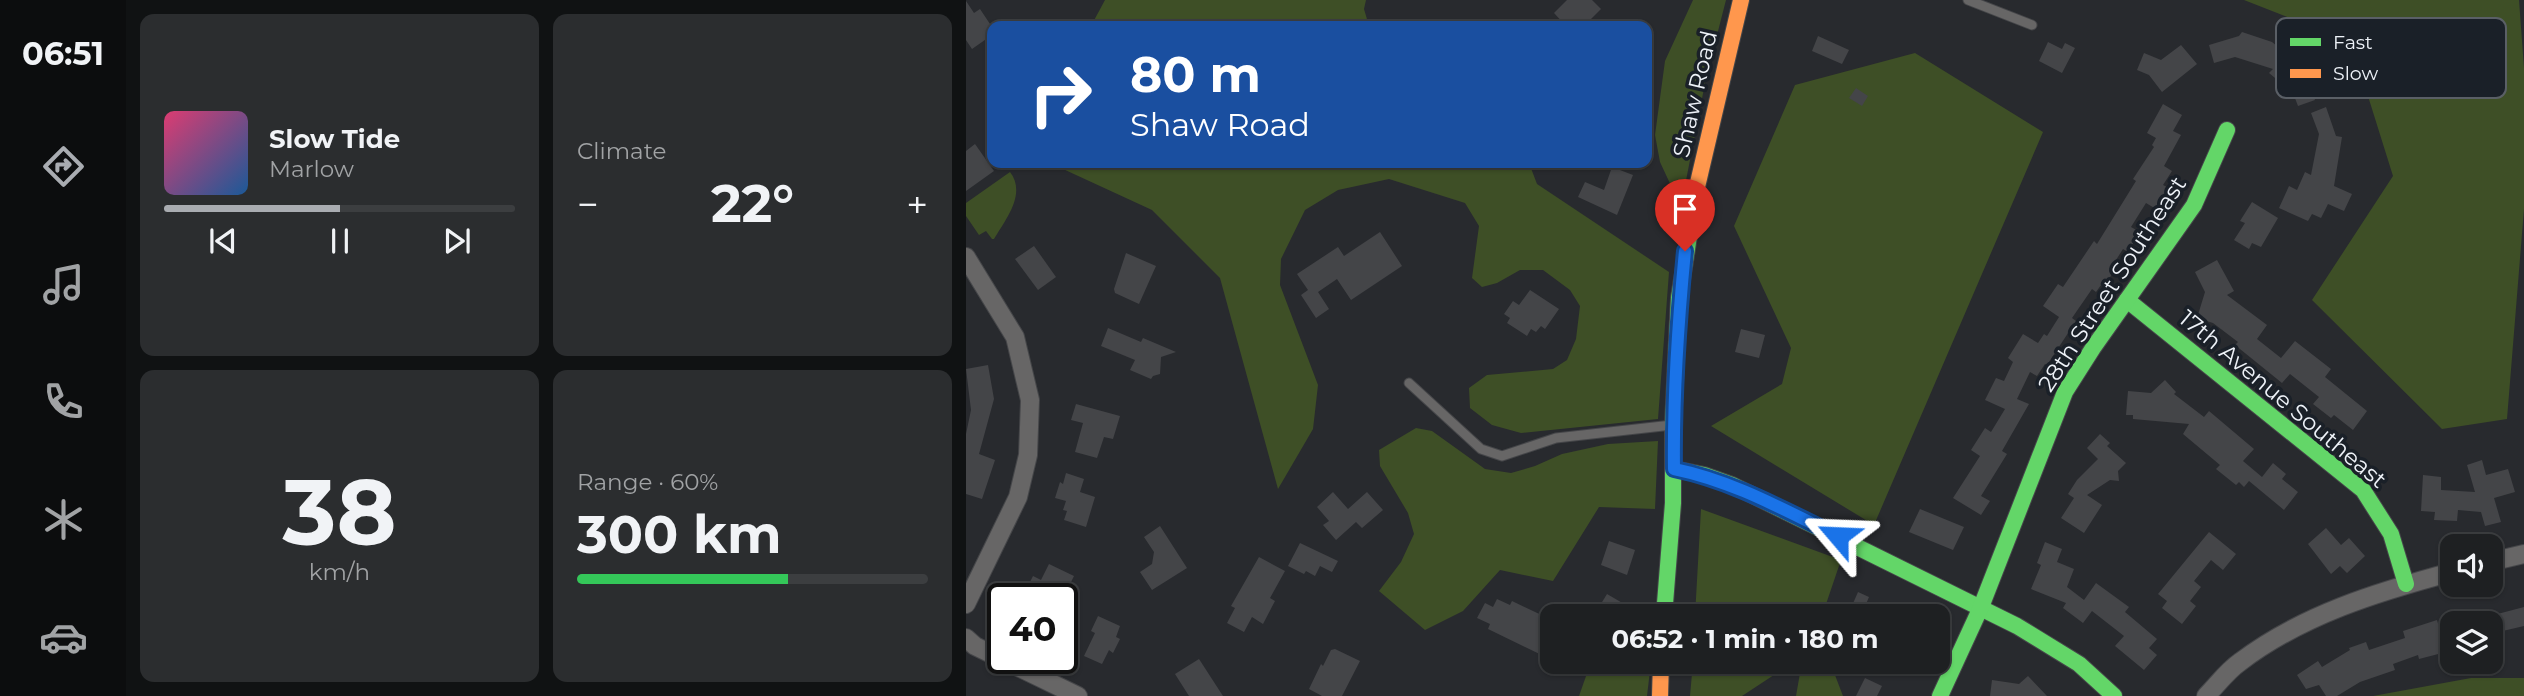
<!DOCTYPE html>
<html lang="en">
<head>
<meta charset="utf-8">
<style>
	:root { --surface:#1e2022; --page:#2b2d2f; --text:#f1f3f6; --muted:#a1a3a5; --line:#3c3e40; --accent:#a9acb1 }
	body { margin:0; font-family:Montserrat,sans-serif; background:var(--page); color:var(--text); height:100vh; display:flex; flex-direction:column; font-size:26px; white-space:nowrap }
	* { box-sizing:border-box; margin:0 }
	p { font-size:23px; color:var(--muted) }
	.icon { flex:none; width:38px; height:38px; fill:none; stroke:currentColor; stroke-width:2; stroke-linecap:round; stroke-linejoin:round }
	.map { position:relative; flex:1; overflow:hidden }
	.details { display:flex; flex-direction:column; gap:14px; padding:14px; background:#101213; width:840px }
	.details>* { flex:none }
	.banner { position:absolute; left:21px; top:21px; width:665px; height:147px; border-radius:14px; box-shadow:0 2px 5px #0004,0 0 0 2px var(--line); background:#1a4fa0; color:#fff; overflow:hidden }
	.tools { position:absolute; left:1474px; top:534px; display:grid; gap:14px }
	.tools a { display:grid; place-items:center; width:63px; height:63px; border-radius:14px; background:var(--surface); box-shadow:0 2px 5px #0004,0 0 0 2px var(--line); font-size:35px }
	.speed { position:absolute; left:21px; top:583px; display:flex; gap:14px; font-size:35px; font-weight:700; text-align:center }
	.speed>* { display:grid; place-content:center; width:91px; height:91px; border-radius:50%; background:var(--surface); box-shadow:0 2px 5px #0004,0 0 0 2px var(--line); line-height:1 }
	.speed .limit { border:4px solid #111; border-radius:10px; background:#fff; color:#111 }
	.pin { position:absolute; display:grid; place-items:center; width:60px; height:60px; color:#fff; margin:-72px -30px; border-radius:50% 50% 50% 0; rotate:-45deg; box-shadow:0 0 7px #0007 }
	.pin .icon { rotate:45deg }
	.me { position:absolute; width:77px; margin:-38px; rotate:296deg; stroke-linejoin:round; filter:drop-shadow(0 0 5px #0008) }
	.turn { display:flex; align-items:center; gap:24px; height:147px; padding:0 28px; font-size:32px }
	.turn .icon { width:91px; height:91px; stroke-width:2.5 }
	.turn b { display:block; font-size:49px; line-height:60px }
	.big { font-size:52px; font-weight:700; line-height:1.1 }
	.details .widget { flex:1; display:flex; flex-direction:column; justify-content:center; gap:10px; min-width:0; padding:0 24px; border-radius:14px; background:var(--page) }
	.details .dial { align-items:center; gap:0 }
	.dial b { font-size:91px; line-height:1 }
	.song { display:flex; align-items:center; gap:21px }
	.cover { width:84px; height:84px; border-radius:10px; background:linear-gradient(135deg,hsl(340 70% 55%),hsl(210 70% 35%)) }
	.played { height:7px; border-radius:4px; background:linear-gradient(90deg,var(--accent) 50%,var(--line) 50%) }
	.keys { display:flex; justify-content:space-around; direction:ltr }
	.heat { display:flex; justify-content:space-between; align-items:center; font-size:38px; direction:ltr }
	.charge { height:10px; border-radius:5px; background:linear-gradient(90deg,#34c759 60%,var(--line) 0) }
	.details .tiles { flex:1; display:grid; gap:14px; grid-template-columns:repeat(2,1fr) }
	.trip { position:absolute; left:574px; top:604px; width:410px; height:70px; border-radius:14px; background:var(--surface); box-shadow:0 2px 5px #0004,0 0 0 2px var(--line); font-weight:700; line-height:70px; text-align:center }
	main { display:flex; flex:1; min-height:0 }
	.menu { display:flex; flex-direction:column; width:126px; justify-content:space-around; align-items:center; background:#0c0d0e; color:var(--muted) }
	.menu .icon { width:49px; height:49px }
	.menu .on { color:var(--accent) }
	.menu b { font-size:32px; color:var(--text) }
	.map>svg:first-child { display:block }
	.green { fill:#3e4f26 }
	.building { fill:#444548 }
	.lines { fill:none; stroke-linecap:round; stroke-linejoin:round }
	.lane-casing { stroke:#454649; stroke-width:11 }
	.street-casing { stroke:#454649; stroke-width:20 }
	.fast-casing { stroke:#454649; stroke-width:18 }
	.slow-casing { stroke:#454649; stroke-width:18 }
	.lane { stroke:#676666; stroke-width:9 }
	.street { stroke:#676666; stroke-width:18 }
	.fast { stroke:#63d668; stroke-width:16 }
	.slow { stroke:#ff974d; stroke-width:16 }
	.route-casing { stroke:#114b97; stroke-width:18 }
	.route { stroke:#1a73e8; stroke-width:12 }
	.labels { text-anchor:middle; stroke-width:7; stroke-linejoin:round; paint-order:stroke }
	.street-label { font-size:23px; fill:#eef2f8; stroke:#1a2028 }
	.key { fill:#1a2028; stroke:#5a5f66; stroke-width:2 }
	.key-label { font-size:19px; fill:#eef2f8 }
</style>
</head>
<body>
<main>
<nav class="menu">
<b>06:51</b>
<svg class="icon on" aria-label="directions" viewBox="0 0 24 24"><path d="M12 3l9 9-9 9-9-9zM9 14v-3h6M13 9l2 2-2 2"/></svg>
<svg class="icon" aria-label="music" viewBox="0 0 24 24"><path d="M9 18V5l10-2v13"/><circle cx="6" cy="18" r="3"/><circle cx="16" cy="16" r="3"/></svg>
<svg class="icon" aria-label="phone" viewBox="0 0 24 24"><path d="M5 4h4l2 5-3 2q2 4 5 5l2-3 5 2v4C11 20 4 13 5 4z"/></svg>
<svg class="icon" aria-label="climate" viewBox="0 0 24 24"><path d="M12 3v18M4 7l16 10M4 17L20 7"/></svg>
<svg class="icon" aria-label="car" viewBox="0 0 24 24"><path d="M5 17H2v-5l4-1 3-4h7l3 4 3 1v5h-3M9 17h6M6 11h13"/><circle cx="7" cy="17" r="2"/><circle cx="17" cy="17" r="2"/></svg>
</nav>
<section class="details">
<div class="tiles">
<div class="widget">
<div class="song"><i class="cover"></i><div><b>Slow Tide</b><p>Marlow</p></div></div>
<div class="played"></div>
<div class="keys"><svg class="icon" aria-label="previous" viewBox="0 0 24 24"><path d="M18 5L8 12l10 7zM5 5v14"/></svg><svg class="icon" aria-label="pause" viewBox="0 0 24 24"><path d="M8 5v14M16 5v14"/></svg><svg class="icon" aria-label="next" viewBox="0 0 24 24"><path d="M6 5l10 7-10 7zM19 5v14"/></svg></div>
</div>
<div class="widget"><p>Climate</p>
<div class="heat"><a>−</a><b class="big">22°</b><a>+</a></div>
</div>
<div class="widget dial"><b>38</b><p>km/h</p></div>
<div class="widget"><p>Range · 60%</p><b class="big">300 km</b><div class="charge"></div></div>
</div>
</section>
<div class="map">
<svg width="1558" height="696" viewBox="0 0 1558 696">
	<rect width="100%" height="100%" fill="#282a2e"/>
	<g class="green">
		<polygon points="139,0 400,0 398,9 403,26 125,26"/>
		<polygon points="727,0 760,0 740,78 716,201 707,190 694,162 689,135 699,61"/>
		<polygon points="1278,0 1553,0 1558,68 1558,209 1541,419 1476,429 1346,300 1427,176 1391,61 1329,20"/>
		<polygon points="949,53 1077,132 908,525 745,426 816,384 825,348 768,226 829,85"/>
		<polygon points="84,163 563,163 571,184 703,272 692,419 555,433 526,425 504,408 503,388 521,375 587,369 601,360 610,339 614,306 604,290 577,270 554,270 531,283 516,287 506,278 513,226 499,203 423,179 372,190 339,210 315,259 314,285 352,385 347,429 312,489 254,278 186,210"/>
		<path d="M 44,172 C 61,194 39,220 28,239 L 26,239 L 20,231 L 13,235 L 0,216 L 0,203 Z"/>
		<polygon points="450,428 466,431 519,469 545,473 569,466 596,454 642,444 692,441 689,509 633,507 587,581 534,570 497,611 459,630 413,591 435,562 448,534 442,513 414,466 413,450"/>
		<polygon points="735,509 875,560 858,610 859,616 729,616"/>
		<polygon points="625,662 685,662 681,696 613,696"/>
		<polygon points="727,662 864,662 877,696 830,696 834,673 820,667 776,696 724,696"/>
		<polygon points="1505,678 1558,678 1558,696 1407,696"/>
	</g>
	<g class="building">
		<polygon points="601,0 626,0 635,9 618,26 600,26 588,13"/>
		<polygon points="0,1 8,13 14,9 26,27 26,35 6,49 0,40"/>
		<polygon points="1276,32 1306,42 1343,72 1340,76 1349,100 1332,106 1327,93 1303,73 1307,69 1269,57 1248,63 1243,45 1273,36"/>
		<polygon points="852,36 883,50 876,64 846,51"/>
		<polygon points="1082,42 1096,49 1099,43 1109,48 1096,73 1073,61"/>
		<polygon points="1215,45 1231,64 1196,92 1183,75 1171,70 1178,53 1195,60"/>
		<polygon points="890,88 902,96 896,106 883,98"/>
		<polygon points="1197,104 1216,115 1207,131 1215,135 1198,166 1206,171 1197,185 1203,188 1190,209 1180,203 1165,227 1174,232 1162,252 1157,249 1143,271 1146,274 1138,287 1135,285 1130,292 1126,289 1106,318 1110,321 1081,365 1079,364 1071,376 1064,372 1051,399 1063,404 1036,451 1041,454 1015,496 1024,501 1015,515 987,498 1014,456 1005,450 1019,428 1025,432 1039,409 1019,400 1030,378 1038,381 1047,362 1042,358 1057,334 1072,343 1078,334 1081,336 1093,317 1077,306 1092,284 1097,287 1128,241 1131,244 1170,181 1167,179 1188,147 1186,145 1190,138 1181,133"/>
		<polygon points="1360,107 1370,136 1376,137 1368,186 1386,194 1378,211 1362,204 1355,218 1346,214 1342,221 1313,208 1323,186 1331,190 1339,172 1345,175 1353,134 1345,113"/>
		<polygon points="9,144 28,171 0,191 0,151"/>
		<polygon points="646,167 667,175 651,215 612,197 619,182 638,190"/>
		<polygon points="1286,202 1312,218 1295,247 1286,243 1283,249 1268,240 1279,223 1274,221"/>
		<polygon points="414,232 436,266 385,300 371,279 352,292 363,309 350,318 335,295 342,290 331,274 372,247 378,256"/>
		<polygon points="68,246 90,277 72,290 49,259"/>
		<polygon points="160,253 190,266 173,304 149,293 148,289"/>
		<polygon points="1251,260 1268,291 1261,295 1301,325 1291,339 1315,358 1329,341 1365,369 1359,377 1401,411 1387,430 1368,415 1365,418 1347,404 1353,397 1324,374 1316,383 1269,345 1272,342 1247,323 1231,318 1239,292 1229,272"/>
		<polygon points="564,290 593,309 579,329 575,326 570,332 565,329 561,336 541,323 544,318 538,314 547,301 553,305"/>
		<polygon points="142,328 175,342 177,338 210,352 195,357 194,374 187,376 185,379 164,370 169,360 135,346"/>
		<polygon points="775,329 799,335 793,358 769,352"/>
		<polygon points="22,365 28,399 13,454 29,460 16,499 0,494 0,434 5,410 0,369"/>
		<polygon points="1199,380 1210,392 1208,394 1238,417 1243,411 1288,449 1277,461 1296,477 1307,463 1320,474 1316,479 1332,492 1318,510 1283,481 1278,487 1273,482 1270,485 1250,469 1254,465 1217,434 1223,424 1167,419 1167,415 1160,415 1162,391 1185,393"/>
		<polygon points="110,404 154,416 147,439 138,437 131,458 109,452 117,423 105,420"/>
		<polygon points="1134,434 1144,443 1141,446 1160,463 1152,471 1153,481 1144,480 1121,495 1136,505 1118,533 1095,518 1108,498 1102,494 1111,480 1132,459 1121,448"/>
		<polygon points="1516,460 1520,475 1542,469 1549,492 1528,498 1535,522 1519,526 1515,512 1492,510 1491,521 1468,520 1469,512 1455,511 1457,475 1475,477 1475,490 1509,492 1501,465"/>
		<polygon points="100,473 118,479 114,492 129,497 120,527 98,520 101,511 97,510 100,501 89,498 94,482 97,484"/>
		<polygon points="367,492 382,509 401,492 417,510 396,528 390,522 370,540 357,525 363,521 351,507"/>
		<polygon points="954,509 998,527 987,550 943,532"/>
		<polygon points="194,526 221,568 186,590 174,572 186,564 188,552 178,537"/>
		<polygon points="1360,528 1375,545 1383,538 1399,556 1381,573 1374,566 1365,574 1342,544"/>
		<polygon points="1243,532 1270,554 1257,570 1245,560 1228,581 1235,587 1224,601 1230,606 1216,624 1196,608 1201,601 1192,594"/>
		<polygon points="643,541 669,550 661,575 635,565"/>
		<polygon points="1079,542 1096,549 1091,562 1108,569 1101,587 1118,600 1130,583 1163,607 1159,612 1191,639 1183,648 1191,655 1178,670 1149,646 1158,636 1126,611 1117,623 1097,608 1100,603 1065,589 1075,565 1071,563"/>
		<polygon points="334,543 372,561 366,572 354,566 349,576 340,571 338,574 322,566"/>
		<polygon points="293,557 319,571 304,598 309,601 297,624 286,617 278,632 261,623 269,608 265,606"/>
		<polygon points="83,564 108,576 97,598 56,598 67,576 75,580"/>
		<polygon points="892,592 903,597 900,604 926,616 891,616 892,612 885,608"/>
		<polygon points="641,594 665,608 660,616 648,616 633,607"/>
		<polygon points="531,599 544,605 546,601 586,620 586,660 522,629 524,624 511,618 519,603 527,607"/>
		<polygon points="1558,607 1558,626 1524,634 1524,616"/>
		<polygon points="132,616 154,626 150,637 154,639 147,653 143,650 136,664 118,656 129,633 125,631"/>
		<polygon points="1471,620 1480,652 1453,659 1452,655 1427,664 1429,670 1394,682 1371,696 1360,696 1353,685 1340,689 1331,675 1352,661 1356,667 1384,650 1383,648 1400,642 1403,650 1439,638 1437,631"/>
		<polygon points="369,649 394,661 376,696 356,696 343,689 355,664 357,666 365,650"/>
		<polygon points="233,659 257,696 223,696 209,674"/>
		<polygon points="1062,676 1081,696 1024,696 1026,680 1053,684"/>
		<polygon points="899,678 916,686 911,696 890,696"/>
	</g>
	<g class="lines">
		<g class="lane-casing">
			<g id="lane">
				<polyline points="1002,0 1066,25"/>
				<polyline points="443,383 515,449 536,456 590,438 706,425"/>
			</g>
		</g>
		<g class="street-casing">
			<g id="street">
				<polyline points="0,257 49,337 64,400 62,455 52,497 0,604"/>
				<polyline points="1524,562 1558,554"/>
				<polyline points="0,638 9,646 112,696"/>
				<path d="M 1240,696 C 1251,685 1261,671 1274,662 C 1336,615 1411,592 1486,572"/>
			</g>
		</g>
		<g class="fast-casing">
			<g id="fast">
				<polyline points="1161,300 1397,490 1425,534 1440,584"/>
				<polyline points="708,469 738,475 766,485 1051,626 1113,664 1148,696"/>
				<polyline points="698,616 707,503 707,425 713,298 731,187"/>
				<polyline points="974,696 1015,607 1099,392 1127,348 1228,205 1261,130"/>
			</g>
		</g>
		<g class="slow-casing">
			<g id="slow">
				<polyline points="731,187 775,0"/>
				<polyline points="694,696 695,662"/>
			</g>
		</g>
		<use href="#lane" class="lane"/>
		<use href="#street" class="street"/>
		<use href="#fast" class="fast"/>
		<use href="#slow" class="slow"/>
	</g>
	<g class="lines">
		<g class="route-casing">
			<path id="route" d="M 719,251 C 712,323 707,396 708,469 C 767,481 818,510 872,536"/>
		</g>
		<use href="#route" class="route"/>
	</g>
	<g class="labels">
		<g class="street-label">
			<text transform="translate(729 94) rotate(-77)" y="8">Shaw Road</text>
			<text transform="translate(1146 284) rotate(-57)" y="8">28th Street Southeast</text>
			<text transform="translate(1317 399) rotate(40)" y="8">17th Avenue Southeast</text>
		</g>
	</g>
	<rect x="1310" y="18" width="230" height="80" rx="10" class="key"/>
	<rect x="1324" y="38" width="31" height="8" fill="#63d668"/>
	<rect x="1324" y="69" width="31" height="9" fill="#ff974d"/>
	<g class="key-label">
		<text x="1367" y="49">Fast</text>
		<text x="1367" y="80">Slow</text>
	</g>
</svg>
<div class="tools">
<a><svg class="icon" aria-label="sound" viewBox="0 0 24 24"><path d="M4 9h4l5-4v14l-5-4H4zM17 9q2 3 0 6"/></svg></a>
<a><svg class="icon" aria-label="layers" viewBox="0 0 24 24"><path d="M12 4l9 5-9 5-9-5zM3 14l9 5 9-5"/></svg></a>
</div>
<div class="speed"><div class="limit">40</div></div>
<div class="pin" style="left:719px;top:251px;background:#d93025"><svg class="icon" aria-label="arrive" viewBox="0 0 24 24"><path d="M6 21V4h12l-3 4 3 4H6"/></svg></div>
<svg class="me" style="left:872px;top:536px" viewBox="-20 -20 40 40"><path d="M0-17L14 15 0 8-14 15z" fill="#1a73e8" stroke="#fff" stroke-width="4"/></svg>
<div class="trip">06:52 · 1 min · 180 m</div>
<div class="banner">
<div class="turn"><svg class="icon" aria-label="right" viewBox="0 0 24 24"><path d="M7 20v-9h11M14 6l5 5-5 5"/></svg><div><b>80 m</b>Shaw Road</div></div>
</div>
</div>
</main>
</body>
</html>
